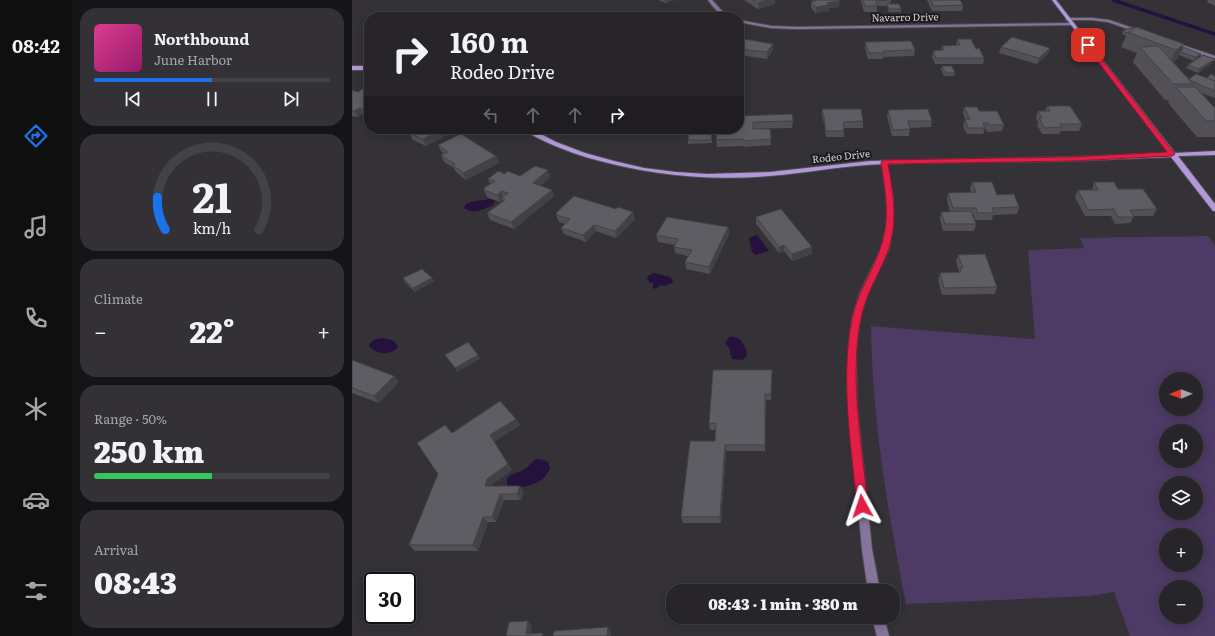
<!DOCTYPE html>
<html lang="en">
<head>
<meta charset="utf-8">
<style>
	:root { --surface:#272529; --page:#333135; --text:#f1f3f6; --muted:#a4a5a8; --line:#434246; --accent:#1a73e8 }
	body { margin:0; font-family:Literata,serif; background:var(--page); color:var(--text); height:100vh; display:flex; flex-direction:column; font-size:15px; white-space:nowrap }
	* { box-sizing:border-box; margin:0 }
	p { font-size:13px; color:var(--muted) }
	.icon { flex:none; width:22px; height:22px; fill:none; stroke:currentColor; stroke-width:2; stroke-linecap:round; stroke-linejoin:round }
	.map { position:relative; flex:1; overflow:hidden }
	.side { display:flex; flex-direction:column; gap:8px; padding:8px; background:#151417; width:280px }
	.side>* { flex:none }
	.banner { position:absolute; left:12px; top:12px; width:380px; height:122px; border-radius:16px; box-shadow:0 2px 10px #0003,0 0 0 1px var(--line); background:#272529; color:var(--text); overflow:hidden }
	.needle { width:26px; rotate:269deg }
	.controls { position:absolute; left:807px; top:372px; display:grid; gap:8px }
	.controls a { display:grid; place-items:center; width:44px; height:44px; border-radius:50%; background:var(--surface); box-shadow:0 2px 10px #0003,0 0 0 1px var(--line); font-size:20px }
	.speed { position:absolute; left:12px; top:572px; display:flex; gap:8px; font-size:20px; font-weight:700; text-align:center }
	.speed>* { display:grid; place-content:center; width:52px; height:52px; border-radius:50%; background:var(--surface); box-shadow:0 2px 10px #0003,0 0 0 1px var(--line); line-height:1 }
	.speed .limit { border:2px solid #111; border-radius:6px; background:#fff; color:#111 }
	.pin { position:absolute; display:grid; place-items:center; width:34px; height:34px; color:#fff; margin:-17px; border-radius:8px; box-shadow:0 2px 6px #0006 }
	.me { position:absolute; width:44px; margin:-22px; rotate:355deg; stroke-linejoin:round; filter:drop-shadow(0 0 3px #0008) }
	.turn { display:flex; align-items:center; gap:14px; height:84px; padding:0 20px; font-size:18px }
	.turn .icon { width:52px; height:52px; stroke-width:2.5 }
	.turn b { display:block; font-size:28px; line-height:34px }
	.lanes { display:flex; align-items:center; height:38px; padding:0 20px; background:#0003; justify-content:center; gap:20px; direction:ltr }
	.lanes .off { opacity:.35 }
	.big { font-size:30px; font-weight:800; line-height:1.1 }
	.side .tile { flex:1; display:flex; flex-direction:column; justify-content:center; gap:6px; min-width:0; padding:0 14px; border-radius:16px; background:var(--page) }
	.side .dial { align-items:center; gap:0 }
	.dial svg { height:104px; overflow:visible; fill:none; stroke:var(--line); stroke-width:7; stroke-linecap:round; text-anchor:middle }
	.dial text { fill:var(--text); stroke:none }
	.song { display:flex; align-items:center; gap:12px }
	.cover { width:48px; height:48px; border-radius:6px; background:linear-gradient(135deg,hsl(330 70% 55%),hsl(320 70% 35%)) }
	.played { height:4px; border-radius:2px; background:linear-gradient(90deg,var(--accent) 50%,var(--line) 50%) }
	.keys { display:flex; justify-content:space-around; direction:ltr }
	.heat { display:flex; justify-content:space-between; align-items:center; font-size:22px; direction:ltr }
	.charge { height:6px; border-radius:3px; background:linear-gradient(90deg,#34c759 50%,var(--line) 0) }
	.trip { position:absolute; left:314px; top:584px; width:234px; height:40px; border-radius:16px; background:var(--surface); box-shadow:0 2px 10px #0003,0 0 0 1px var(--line); font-weight:800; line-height:40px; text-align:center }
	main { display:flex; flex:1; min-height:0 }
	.tab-bar { display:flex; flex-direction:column; width:72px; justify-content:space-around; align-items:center; background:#100f10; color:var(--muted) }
	.tab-bar .icon { width:28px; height:28px }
	.tab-bar .current { color:var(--accent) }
	.tab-bar b { font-size:18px; color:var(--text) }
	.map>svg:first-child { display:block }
	.green { fill:#4d3a65; fill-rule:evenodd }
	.water { fill:#26113c }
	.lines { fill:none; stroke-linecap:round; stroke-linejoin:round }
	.stream { stroke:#26113c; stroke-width:3.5 }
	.lane-casing { stroke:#514e54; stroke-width:2 }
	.street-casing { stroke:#514e54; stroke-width:2 }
	.secondary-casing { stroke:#514e54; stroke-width:2 }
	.lane { fill:#85749c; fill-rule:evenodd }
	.street { fill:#85749c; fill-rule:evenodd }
	.secondary { fill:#b398d8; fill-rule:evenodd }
	.wall { fill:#525056 }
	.shaded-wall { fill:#424146 }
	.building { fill:#5f5d64; stroke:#424146 }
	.route { fill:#e11d48; stroke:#92132f }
	.labels { text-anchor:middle; stroke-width:4; stroke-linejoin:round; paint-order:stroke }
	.far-street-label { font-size:10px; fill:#d5d3d7; stroke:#1b1a1c }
</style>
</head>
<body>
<main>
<nav class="tab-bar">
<b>08:42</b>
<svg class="icon current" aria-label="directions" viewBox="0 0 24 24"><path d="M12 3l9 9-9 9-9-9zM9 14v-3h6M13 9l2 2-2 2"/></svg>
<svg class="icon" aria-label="music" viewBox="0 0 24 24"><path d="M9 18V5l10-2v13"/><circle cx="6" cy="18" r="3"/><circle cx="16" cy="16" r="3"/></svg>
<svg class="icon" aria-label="phone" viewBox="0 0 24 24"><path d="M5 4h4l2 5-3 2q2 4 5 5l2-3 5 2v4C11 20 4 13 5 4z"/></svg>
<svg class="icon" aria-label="climate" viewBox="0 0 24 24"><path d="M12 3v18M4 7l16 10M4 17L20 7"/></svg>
<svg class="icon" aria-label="car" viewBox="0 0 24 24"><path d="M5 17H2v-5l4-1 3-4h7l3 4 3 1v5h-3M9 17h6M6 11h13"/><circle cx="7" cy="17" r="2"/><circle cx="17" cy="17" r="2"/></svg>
<svg class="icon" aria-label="filters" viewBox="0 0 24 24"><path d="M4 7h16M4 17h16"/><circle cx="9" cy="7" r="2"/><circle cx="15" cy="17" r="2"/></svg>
</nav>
<section class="side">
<div class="tile">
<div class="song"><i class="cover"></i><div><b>Northbound</b><p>June Harbor</p></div></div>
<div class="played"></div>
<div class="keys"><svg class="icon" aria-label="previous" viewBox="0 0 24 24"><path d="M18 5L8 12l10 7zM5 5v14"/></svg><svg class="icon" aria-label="pause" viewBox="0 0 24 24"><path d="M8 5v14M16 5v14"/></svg><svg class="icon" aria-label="next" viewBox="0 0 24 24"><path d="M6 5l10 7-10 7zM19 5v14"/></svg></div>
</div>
<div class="tile dial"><svg viewBox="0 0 100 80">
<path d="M14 69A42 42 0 1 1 86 69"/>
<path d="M14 69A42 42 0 0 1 8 44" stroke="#1a73e8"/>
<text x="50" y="56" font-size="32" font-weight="700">21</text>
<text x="50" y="72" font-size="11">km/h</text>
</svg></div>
<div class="tile"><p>Climate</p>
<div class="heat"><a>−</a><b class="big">22°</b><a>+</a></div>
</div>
<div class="tile"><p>Range · 50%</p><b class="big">250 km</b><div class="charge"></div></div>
<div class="tile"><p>Arrival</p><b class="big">08:43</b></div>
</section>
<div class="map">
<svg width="863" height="636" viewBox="0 0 863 636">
	<rect width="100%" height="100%" fill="#343137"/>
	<path class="green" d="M 856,236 L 863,245 L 863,636 L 778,636 L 762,592 L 738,596 L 554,604 C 536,512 520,420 519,326 L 683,339 L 676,250 L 732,248 L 728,238 ZM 814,379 L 844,379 L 844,409 L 814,409 ZM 814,431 L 844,431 L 844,461 L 814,461 ZM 814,483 L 844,483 L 844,513 L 814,513 ZM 814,535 L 844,535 L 844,565 L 814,565 ZM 814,587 L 844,587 L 844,617 L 814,617 Z"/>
	<g class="water">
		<path d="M 138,199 L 143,201 L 141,205 C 132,209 122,215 112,208 L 114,204 L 118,202 Z"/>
		<polygon points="405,235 417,251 403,255 400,252 397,238"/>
		<polygon points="302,273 318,277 321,280 320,283 313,286 308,285 304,289 301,288 301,283 297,282 297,281 295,279 296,276"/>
		<path d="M 377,337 C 388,335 394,345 395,355 L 391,360 L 380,359 L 377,348 L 373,343 Z"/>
		<path d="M 30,338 C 36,339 44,340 46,347 C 40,356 22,355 17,345 C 20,340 24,339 30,338 Z"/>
		<path d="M 184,459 L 192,460 L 196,462 L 198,468 C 192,485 171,489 156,486 C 151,474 164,474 171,470 C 176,468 179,462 184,459 Z"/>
	</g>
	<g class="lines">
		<polyline class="stream" points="761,0 863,34"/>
		<g class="lane-casing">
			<g id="lane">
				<polygon points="716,18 740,18 757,20 789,31 785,32 756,22 740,20 714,20 714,19"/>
				<polygon points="820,43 824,43 863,56 863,60 820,45"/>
			</g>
		</g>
		<g class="street-casing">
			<g id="street">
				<path d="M 356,0 L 360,0 L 371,12 L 379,17 C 368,17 363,9 356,0 Z"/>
				<polygon points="387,20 419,26 445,27 720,23 722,24 720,25 445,29 419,28 387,22"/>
				<polygon points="532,160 535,162 541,197 541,223 537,249 516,293 508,318 504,352 505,406 520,549 528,591 516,591 510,549 497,406 496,352 500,318 508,293 529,249 535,223 535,197 529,162"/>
				<polygon points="520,617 532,617 537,636 525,636"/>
			</g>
		</g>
		<g class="secondary-casing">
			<g id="secondary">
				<path d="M 700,0 L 704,0 L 823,153 L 863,151 L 863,155 L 826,156 L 863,204 L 863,211 L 861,211 L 819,157 C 785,158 751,160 717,161 C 655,162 594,162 532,164 C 493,165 456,173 417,176 C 356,181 296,175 237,158 C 220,153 185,140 171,129 L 179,129 L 204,142 L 233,153 L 262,161 L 292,168 L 324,172 L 355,174 L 418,172 L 518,161 L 719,157 L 817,153 Z"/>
				<rect x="0" y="66" width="17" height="4"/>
			</g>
		</g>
		<use href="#lane" class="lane"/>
		<use href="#street" class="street"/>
		<use href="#secondary" class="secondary"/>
	</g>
	<g class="wall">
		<polygon points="306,0 322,0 314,3"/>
		<polygon points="392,0 423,0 423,4 406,9"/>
		<polygon points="461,0 487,0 487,7 477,8 477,11 463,13 459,7 459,2 461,1"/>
		<polygon points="509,0 539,0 538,4 549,9 549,12 537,12 535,6 525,6 525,12 512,12"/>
		<polygon points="575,0 608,0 611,5 610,11 580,11"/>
		<polygon points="856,0 863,0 863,6 855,2"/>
		<polygon points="771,31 831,47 847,57 842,61 827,55 825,59 821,62 837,79 855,78 863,76 863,98 849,93 863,108 863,137 845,137 816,103 817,100 813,100 781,62 785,53 769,47 774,36 770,34"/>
		<polygon points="387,38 421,50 415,59 387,55"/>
		<polygon points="605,39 624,49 632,58 631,64 583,64 580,57 581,51 589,50 590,46 604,46"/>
		<polygon points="513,42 563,50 562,56 531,57 531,59 516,59 513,48"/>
		<polygon points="649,47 698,48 696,54 685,64 647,53"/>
		<polygon points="863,59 861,62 846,73 834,68 836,65"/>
		<polygon points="590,66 603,73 602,76 592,76 589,69"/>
		<polygon points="17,85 17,115 11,114 6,117 0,116 0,90 6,92"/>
		<polygon points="695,106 730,124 727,131 709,131 707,134 690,134 685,125 686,122 684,118 686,111 693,111"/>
		<polygon points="612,107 627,111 652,125 650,131 635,132 634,129 633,129 631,134 615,134 611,126 613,119 611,113"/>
		<polygon points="470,109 511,121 511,128 492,128 492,137 474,137 472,123 470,116"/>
		<polygon points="536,110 580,121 579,127 558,128 558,129 557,136 540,136 535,116"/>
		<polygon points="387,116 441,121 440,128 402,129 418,129 419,145 392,147 392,146 365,147 364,140 387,129"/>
		<polygon points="53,129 95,129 97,134 74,146 61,140 57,133 55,132"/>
		<polygon points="274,129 321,129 315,135 307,133 305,135 292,132 290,134 275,131"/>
		<polygon points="360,129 360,143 336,144 336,140"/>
		<polygon points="86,145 144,156 147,163 114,180 104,172 102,168 92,162 89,155 92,154 89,151"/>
		<polygon points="153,174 168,176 199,177 188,185 200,190 202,196 162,229 138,220 135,213 151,201 150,200 148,202 135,197 132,190 138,184 136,179"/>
		<polygon points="620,182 645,195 667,207 665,214 641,215 640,220 623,220 622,215 621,215 624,224 622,231 591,231 588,219 589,212 598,212 595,200 596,193 619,193 618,189"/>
		<polygon points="742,182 766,189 805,209 801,216 782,216 778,223 763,224 759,216 733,216 723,197 726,190 740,190"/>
		<polygon points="204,215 283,219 264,238 244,231 234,242 212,234 209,228 213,224 207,222"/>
		<polygon points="404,217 460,254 440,261 432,251 427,253 404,224"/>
		<polygon points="376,227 377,234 358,274 334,269 333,262 336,256 323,253 322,247 323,245 306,242 304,235"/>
		<polygon points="606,255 645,287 643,294 590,295 586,280 588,273 607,272 607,271 604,261"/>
		<polygon points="51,278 80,278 82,281 63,292 53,282"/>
		<polygon points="0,360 42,376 47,382 27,403 0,393"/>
		<polygon points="420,370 419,400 414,400 413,451 374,451 369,523 331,523 329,517 363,441 364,430 358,430 357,424"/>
		<polygon points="164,419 168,425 142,442 160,470 139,485 139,486 172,492 169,500 152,500 144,522 136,522 126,551 63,551 57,545 86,474 100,433"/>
	</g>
	<g class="shaded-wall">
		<polygon points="313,0 322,0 314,3"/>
		<polygon points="416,0 423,0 423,4 406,9 406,3"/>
		<polygon points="488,1 487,7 477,8 477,11 463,13 464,7 475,3"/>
		<polygon points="421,44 421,50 415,59 415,52"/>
		<polygon points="832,44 825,59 816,65 824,50"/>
		<polygon points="698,48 696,54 685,64 687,58"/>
		<polygon points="849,54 847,57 842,61 843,57"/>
		<polygon points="863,59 861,62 846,73 847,69"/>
		<polygon points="8,108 11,114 6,117 2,111"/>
		<polygon points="91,129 95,129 97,134 74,146 71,139"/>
		<polygon points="289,129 292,129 292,132 290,134"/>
		<polygon points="304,129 306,129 307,133 305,135"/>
		<polygon points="314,129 321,129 315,135"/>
		<polygon points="144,156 147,163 114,180 111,173"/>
		<polygon points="196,170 199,177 184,190 181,183"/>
		<polygon points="200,190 202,196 162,229 159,222"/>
		<polygon points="150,191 152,198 150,198 150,200 148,202 145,195"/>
		<polygon points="281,212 283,219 264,238 263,231"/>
		<polygon points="242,225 244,231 234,242 231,235"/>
		<polygon points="376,227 377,234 358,274 357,267"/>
		<polygon points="432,245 432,251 427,253 427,247"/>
		<polygon points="460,247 460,254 440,261 440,254"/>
		<polygon points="80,278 82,281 63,292 61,288"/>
		<polygon points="126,355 128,359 105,372 103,368"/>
		<polygon points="42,376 47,382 27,403 22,396"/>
		<polygon points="164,419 168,425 142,442 138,435"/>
		<polygon points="373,445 374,451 369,523 368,517"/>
		<polygon points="156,464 160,470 139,485 137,492 133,486 135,479"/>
		<polygon points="168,486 172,492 169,500 165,494"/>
		<polygon points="148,494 152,500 144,522 140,517"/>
		<polygon points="131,517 136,522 126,551 121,545"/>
		<polygon points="176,621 180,626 178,636 174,634"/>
		<polygon points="256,627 259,632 259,636 255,636"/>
	</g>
	<g class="building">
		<polygon points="401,0 416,0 406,3"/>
		<polygon points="464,0 487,0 488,1 475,3 477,5 464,7 459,2 464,1"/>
		<polygon points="511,0 537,0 524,1 525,6 513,6"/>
		<polygon points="579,0 608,0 611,5 581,6"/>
		<polygon points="535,4 547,4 549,9 537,9"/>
		<polygon points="123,16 122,17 103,17"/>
		<polygon points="784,27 832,44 824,50 775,32"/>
		<polygon points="777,28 781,29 775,33 771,31"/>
		<polygon points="660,37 698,48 687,58 649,47"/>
		<polygon points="387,38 421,44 415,52 387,49"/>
		<polygon points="605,39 619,39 624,49 627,48 632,58 584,58 581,51 592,50 590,46 608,45"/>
		<polygon points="559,41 563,50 531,51 532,53 517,53 513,42"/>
		<polygon points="806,46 841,84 821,84 788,47"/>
		<polygon points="831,47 849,54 843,57 829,52"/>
		<polygon points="851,55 863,59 847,69 836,65"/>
		<polygon points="590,66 600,66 603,73 593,73"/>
		<polygon points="844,74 863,81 863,91 839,81 837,79"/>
		<polygon points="859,74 863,76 863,81 855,78"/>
		<polygon points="17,85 17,110 8,108 2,111 0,110 0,90 6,92"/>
		<polygon points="824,87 843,87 863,108 863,121 854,121"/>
		<polygon points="695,106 718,106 730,124 708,124 710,127 693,128 687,118 690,118 686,111 698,111"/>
		<polygon points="612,107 625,107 627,111 645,111 652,125 637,125 636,123 631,123 633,128 616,128 613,119 618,119"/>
		<polygon points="470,109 509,109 511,121 491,122 492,131 474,131 472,117"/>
		<polygon points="576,109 580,121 556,121 558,129 541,130 536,110"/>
		<polygon points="440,114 441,121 401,122 401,129 418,129 419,139 392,141 392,139 364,140 365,130 387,129 387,116"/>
		<polygon points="58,129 91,129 71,139 57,133 62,131"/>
		<polygon points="337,129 360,129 359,140 336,140"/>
		<polygon points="109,134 144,156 111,173 101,165 103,164 89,155 96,152 86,145"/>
		<polygon points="183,166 196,170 181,183 200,190 159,222 135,213 153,200 150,198 156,193 150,191 145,195 132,190 132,188 143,181 136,179 146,171 153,174 155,171 168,176"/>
		<polygon points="620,182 640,182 645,195 662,194 667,207 640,208 642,213 625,213 624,208 601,208 596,193 624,192"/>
		<polygon points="742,182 762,182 766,189 791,189 805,209 778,210 782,217 766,217 762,209 736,210 726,190 746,190"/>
		<polygon points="222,196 264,209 266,207 281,212 263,231 242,225 231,235 209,228 218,219 204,215 205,212"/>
		<polygon points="429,209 460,247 440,254 432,245 427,247 404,217"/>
		<polygon points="619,211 624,224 593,224 589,212"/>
		<polygon points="315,217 376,227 357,267 333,262 340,250 322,247 326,239 304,235"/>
		<polygon points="633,254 645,287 592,288 588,273 609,272 608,268 611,268 606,255"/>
		<polygon points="70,269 80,278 61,288 51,278"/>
		<polygon points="116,342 126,355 103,368 93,355"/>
		<polygon points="0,360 42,376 22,396 0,388"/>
		<polygon points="361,370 420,370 419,394 413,394 413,445 373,445 368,517 329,517 338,441 363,441 364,423 357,424"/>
		<polygon points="148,401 164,419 138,435 156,464 135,479 133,486 168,486 165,494 148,494 140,517 131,517 121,545 57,545 86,474 65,443 93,425 100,433"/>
		<polygon points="176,621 174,634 191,633 190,636 154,636 157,622"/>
		<polygon points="256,627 255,636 201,636 202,631"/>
	</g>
	<path class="route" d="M 736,43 L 738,44 L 823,154 L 820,156 L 719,161 L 536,164 C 541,192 546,220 537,248 C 529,272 514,292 509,318 C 497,377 510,447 516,506 L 515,510 L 510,512 L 506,510 L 505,506 C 499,446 488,378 500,319 C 505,293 520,273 528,249 C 539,220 533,191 529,162 L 532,160 L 719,157 L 815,152 L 734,46 L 734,44 Z"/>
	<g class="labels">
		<g class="far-street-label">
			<text transform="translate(553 17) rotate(-1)" y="4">Navarro Drive</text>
			<text transform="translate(489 156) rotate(-6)" y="4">Rodeo Drive</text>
		</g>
	</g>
</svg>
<div class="controls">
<a><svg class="needle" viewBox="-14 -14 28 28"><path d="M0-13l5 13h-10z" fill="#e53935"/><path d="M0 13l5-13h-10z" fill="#a4a5a8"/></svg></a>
<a><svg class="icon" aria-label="sound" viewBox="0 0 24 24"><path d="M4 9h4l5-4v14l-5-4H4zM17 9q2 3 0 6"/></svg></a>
<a><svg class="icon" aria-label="layers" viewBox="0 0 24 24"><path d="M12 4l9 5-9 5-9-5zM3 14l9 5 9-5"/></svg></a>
<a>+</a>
<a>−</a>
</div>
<div class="speed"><div class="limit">30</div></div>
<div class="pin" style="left:736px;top:45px;background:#d93025"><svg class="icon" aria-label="arrive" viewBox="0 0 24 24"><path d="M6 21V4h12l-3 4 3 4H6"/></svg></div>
<svg class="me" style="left:510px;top:506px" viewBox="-20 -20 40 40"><path d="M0-17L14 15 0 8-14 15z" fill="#e11d48" stroke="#fff" stroke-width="4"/></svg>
<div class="trip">08:43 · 1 min · 380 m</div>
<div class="banner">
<div class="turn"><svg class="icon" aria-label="right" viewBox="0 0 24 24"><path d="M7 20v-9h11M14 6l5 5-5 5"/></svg><div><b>160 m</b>Rodeo Drive</div></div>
<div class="lanes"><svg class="icon off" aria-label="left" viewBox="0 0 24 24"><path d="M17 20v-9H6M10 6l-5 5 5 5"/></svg><svg class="icon off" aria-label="ahead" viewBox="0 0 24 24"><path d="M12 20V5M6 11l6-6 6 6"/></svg><svg class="icon off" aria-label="ahead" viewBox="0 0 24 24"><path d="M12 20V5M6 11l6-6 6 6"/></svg><svg class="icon" aria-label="right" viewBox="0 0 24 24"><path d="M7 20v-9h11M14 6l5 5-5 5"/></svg></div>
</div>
</div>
</main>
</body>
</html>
